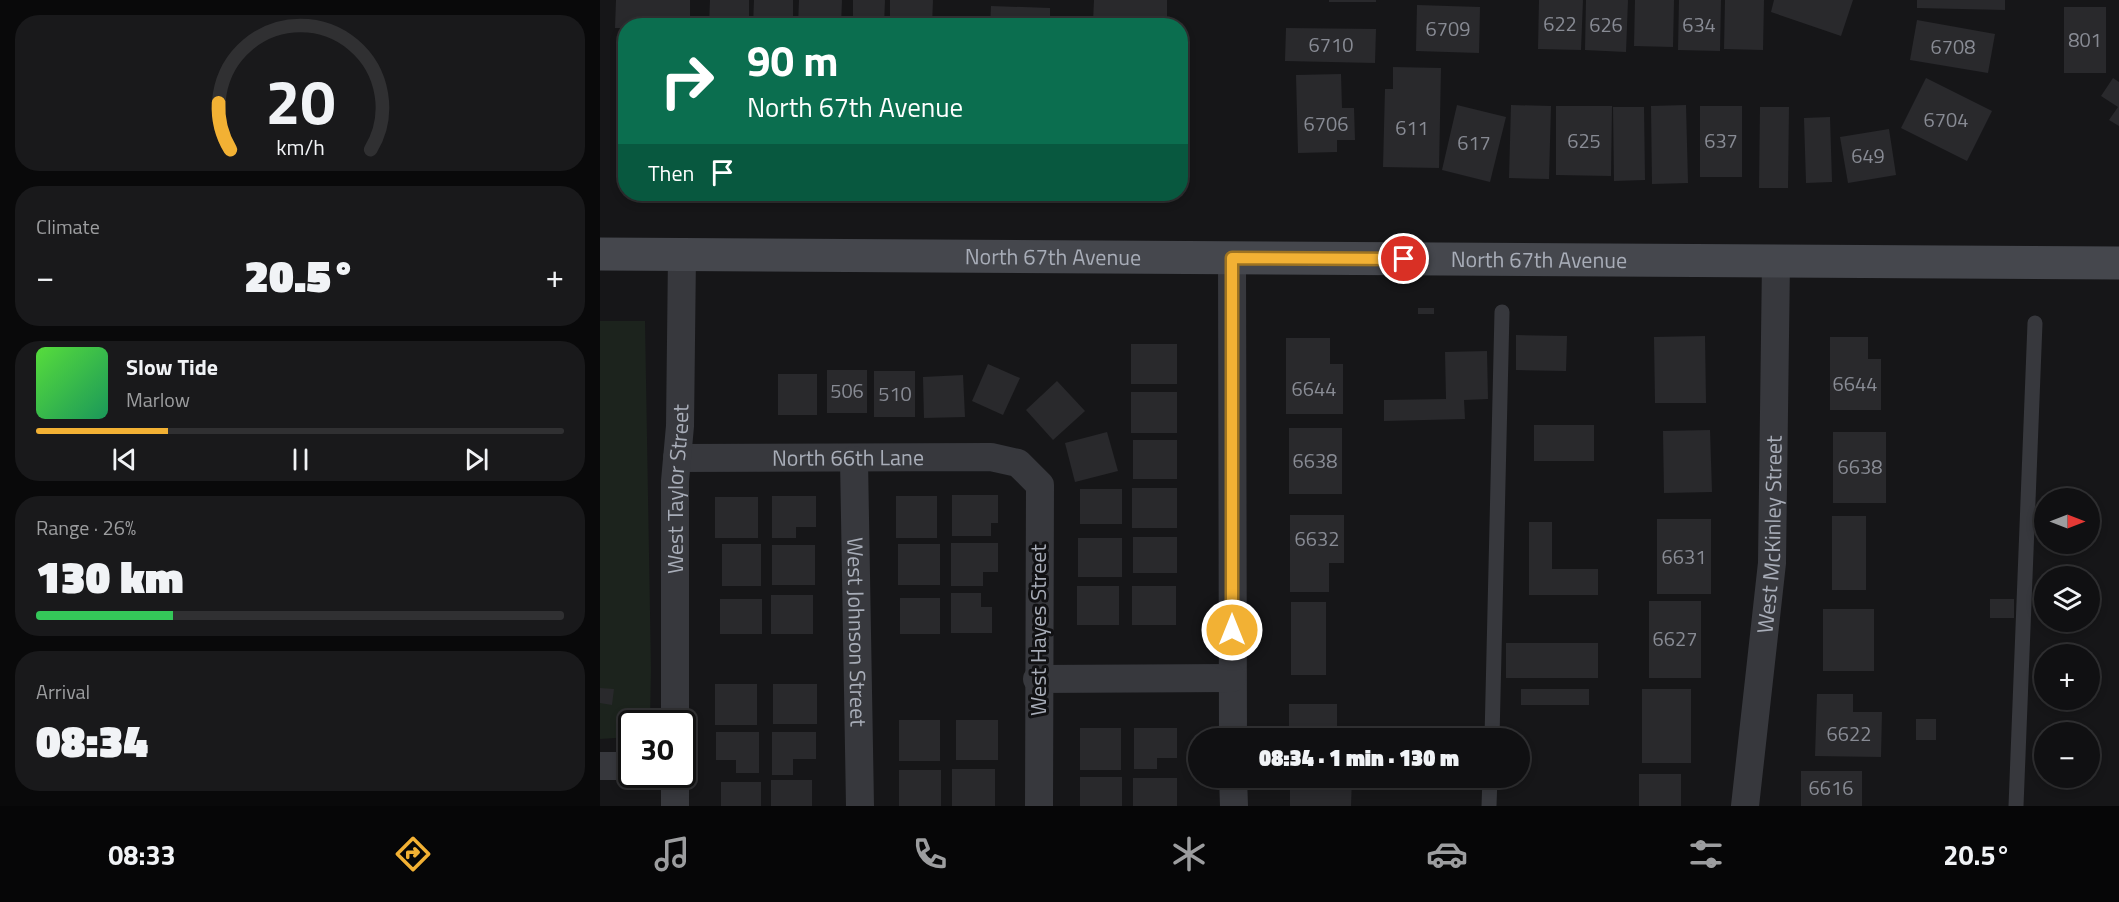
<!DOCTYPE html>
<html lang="en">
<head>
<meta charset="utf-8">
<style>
	:root { --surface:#101012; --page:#19191b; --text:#f1f3f6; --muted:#9c9d9f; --line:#303032; --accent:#f2b134 }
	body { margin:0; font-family:"Titillium Web",sans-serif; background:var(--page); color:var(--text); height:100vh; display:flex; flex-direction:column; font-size:22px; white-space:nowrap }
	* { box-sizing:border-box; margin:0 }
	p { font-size:20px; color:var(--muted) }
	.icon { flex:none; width:33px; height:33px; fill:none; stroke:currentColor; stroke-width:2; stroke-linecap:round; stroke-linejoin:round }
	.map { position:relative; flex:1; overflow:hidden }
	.details { display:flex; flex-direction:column; gap:15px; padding:15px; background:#09090a; width:600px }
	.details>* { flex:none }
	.top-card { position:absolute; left:18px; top:18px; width:570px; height:183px; border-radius:24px; box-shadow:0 3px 9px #0003,0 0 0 2px var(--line); background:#0b6e4f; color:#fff; overflow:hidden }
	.needle { width:39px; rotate:90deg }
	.tools { position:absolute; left:1434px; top:488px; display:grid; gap:12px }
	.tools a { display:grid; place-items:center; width:66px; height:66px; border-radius:50%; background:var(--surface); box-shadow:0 3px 9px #0003,0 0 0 2px var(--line); font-size:30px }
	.speed { position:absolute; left:18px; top:710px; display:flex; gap:12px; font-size:30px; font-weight:700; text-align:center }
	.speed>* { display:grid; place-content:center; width:78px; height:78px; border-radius:50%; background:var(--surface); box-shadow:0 3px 9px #0003,0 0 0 2px var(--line); line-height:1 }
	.speed .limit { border:3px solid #111; border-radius:9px; background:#fff; color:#111 }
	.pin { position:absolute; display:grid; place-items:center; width:51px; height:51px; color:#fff; margin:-26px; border:3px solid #fff; border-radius:50%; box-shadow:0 2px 6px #0007 }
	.me { position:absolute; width:66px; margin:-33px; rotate:0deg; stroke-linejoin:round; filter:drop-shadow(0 0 4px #0008) }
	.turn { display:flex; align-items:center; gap:21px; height:126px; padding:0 30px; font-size:27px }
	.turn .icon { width:78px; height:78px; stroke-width:2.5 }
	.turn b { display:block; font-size:42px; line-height:51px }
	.then { display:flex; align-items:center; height:57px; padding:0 30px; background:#0003; gap:12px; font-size:22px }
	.big { font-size:45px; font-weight:800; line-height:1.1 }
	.details .card { flex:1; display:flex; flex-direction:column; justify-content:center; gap:9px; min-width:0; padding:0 21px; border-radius:24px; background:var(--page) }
	.details .dial { align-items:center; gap:0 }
	.dial svg { height:156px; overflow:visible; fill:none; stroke:var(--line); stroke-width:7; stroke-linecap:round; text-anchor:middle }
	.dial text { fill:var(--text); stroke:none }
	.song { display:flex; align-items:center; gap:18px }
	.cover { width:72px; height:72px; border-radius:9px; background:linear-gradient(135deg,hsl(110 70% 55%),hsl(150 70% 35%)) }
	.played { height:6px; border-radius:3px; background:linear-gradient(90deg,var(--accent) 25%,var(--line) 25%) }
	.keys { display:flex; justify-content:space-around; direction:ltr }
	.heat { display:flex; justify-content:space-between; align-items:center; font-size:33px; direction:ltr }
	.charge { height:9px; border-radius:4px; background:linear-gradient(90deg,#34c759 26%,var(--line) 0) }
	.trip { position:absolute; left:588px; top:728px; width:342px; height:60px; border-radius:30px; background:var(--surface); box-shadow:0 3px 9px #0003,0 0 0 2px var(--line); font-weight:800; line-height:60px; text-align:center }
	.dock { display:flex; height:96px; justify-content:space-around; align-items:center; background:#060607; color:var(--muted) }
	.dock .icon { width:42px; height:42px }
	.dock .on { color:var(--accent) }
	.dock b { font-size:27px; color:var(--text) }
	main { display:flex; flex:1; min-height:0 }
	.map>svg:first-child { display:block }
	.green { fill:#1c231d }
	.building { fill:#29292c }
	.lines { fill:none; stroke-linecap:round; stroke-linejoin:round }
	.service { stroke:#37383d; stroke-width:15 }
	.minor { stroke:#37383d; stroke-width:28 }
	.secondary { stroke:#45474d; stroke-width:33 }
	.route-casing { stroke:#9d7322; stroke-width:15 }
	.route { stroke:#f2b134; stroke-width:10 }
	.labels { text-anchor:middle; stroke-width:6; stroke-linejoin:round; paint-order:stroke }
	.number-label { font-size:20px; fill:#888b94 }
	.street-label { font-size:22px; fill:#a8adb8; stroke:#111113 }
</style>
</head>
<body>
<main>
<section class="details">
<div class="card dial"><svg viewBox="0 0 100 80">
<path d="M14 69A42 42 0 1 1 86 69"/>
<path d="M14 69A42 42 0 0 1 8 45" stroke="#f2b134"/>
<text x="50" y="56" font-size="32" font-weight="700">20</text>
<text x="50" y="72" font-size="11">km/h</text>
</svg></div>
<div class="card"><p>Climate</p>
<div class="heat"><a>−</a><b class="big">20.5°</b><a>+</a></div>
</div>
<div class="card">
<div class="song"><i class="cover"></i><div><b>Slow Tide</b><p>Marlow</p></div></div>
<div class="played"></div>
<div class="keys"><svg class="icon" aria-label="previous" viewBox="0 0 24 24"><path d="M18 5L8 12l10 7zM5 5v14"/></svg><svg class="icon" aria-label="pause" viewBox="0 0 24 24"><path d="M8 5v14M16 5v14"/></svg><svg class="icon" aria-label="next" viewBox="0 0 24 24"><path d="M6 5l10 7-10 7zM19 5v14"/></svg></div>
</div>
<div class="card"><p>Range · 26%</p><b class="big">130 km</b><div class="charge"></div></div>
<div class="card"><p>Arrival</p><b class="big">08:34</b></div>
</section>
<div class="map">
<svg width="1519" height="806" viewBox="0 0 1519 806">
	<rect width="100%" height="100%" fill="#161618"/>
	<polygon class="green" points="0,321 45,321 51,670 50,723 32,723 31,737 0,739"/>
	<g class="building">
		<polygon points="16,0 90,0 90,26 26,26 26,28 15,28"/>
		<polygon points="110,0 149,0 149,26 109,26"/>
		<polygon points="154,0 193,0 193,26 153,26"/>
		<polygon points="199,0 242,0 241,26 198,26"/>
		<polygon points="253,0 285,0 284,26 253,26"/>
		<polygon points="290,0 333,0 332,26 290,26"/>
		<polygon points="494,0 567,0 567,24 493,22"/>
		<rect x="729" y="0" width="47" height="2"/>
		<polygon points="939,0 983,0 981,50 938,49"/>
		<polygon points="986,0 1028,0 1026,52 985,50"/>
		<polygon points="1035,0 1074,0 1073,47 1034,46"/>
		<polygon points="1079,0 1121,0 1120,51 1078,50"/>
		<polygon points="1125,0 1164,0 1163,50 1124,49"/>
		<polygon points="1174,0 1253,0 1241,36 1171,12"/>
		<polygon points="1317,0 1405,0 1405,10 1317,8"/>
		<polygon points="817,5 880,7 879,53 816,51"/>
		<polygon points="391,6 450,8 450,26 390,26"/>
		<rect x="1464" y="7" width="42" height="66"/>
		<polygon points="1317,20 1395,34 1388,73 1310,60"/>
		<polygon points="686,28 776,29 775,63 685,61"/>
		<polygon points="793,67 841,68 839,168 783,167 785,89 793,89"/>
		<polygon points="741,74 742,108 754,108 755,140 737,140 737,152 698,153 696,75"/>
		<polygon points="1326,78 1392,111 1367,161 1301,128"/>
		<polygon points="1513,78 1519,82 1519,126 1509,120 1518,107 1501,96"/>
		<polygon points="857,105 906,117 890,182 842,170"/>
		<polygon points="911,105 951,106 949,179 909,178"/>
		<polygon points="1086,105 1088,183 1052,184 1051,106"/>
		<polygon points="956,106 1012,106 1011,176 956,175"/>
		<rect x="1100" y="106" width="42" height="71"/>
		<polygon points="1013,107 1044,107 1045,180 1014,181"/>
		<polygon points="1160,107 1189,107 1188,188 1159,188"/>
		<polygon points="19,108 26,108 26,187 21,187"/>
		<polygon points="1230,117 1232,182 1206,183 1204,118"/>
		<polygon points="1289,129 1296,175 1248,183 1240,137"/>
		<rect x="818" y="308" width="16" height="6"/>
		<polygon points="916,335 967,336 966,371 916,370"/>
		<polygon points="1105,336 1106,403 1055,403 1054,337"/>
		<polygon points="1230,337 1268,337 1268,359 1281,359 1281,410 1230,410"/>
		<polygon points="686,338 730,338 730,364 743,364 743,414 686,414"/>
		<rect x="531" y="344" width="46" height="40"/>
		<polygon points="887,351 888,399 864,400 865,419 784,421 784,400 846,399 845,352"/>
		<polygon points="388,364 420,378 403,415 372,401"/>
		<rect x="227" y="370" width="40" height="43"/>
		<rect x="274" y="371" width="41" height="46"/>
		<rect x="178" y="374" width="39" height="41"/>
		<polygon points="363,375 365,417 324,418 323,377"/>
		<polygon points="457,381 485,411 453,440 426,410"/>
		<rect x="531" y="392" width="46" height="41"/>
		<rect x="934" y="425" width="60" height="36"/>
		<rect x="689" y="428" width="53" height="66"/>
		<polygon points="1110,430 1112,492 1064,493 1063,431"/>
		<polygon points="507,432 518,471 475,482 465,443"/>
		<rect x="1233" y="432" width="53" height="71"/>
		<rect x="533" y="440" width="44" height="39"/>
		<rect x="532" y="488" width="45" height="40"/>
		<rect x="480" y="489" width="42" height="35"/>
		<polygon points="352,495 398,495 398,523 391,523 391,536 352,536"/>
		<polygon points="172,496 216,496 216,527 196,527 196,538 172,538"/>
		<rect x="296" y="496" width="41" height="42"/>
		<rect x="115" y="497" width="43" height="41"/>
		<rect x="1490" y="511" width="9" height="19"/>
		<polygon points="690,515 744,515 744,563 729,563 729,592 690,592"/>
		<rect x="1232" y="516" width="34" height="74"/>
		<rect x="1057" y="519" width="54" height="75"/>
		<polygon points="929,522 952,522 952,569 998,569 998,595 929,595"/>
		<rect x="533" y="537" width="44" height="36"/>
		<rect x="478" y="538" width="44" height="39"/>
		<polygon points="351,543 398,543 398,572 383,572 383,586 351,586"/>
		<rect x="122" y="544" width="39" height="42"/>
		<rect x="298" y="544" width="42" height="41"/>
		<rect x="172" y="545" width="43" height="40"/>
		<rect x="477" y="586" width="42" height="39"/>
		<rect x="532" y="586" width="44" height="39"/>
		<polygon points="351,593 381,593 381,607 392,607 392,633 351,633"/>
		<rect x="171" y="595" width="42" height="39"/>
		<rect x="300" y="598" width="40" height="36"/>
		<rect x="120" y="599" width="42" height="35"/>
		<rect x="1390" y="599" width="24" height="19"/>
		<rect x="1049" y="601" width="52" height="77"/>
		<rect x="691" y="602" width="35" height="73"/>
		<rect x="1223" y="609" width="51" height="62"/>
		<rect x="906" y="643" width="92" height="35"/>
		<rect x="115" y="684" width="42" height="41"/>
		<rect x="173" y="684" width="44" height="40"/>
		<polygon points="0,688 14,689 12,705 0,703"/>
		<rect x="921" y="689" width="68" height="16"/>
		<rect x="1042" y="689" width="49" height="74"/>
		<polygon points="1217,694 1253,694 1253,712 1282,712 1281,757 1215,756"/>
		<rect x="689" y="704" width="48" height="34"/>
		<rect x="1316" y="719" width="20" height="21"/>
		<rect x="299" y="720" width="41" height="41"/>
		<rect x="356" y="720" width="42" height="40"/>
		<rect x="480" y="728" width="41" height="42"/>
		<polygon points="534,728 577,728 577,758 557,758 557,769 534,769"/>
		<polygon points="116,732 159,732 159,773 136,773 136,760 116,760"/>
		<polygon points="172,732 216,732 216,759 193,759 193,775 172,775"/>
		<rect x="352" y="769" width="43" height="37"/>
		<rect x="299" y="770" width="42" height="36"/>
		<rect x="1201" y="771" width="61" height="35"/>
		<rect x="1039" y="774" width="42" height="32"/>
		<rect x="480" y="777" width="42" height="29"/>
		<polygon points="690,777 752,777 751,806 690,806"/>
		<rect x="533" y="778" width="44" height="28"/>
		<rect x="171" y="780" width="41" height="26"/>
		<rect x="121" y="782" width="40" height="24"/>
	</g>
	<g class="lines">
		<g class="service">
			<polyline points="892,738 902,312"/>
			<polyline points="889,806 890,777"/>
			<polyline points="1416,806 1435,323"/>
		</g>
		<g class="minor">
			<polyline points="632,258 633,738"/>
			<path id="s1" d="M 77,458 L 391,457 L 418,463 L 440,485 L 439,806"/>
			<path id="s2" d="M 254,460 L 260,806"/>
			<polyline points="437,679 632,678"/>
			<path id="s3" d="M 75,723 L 75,481 L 80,426 L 82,255"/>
			<polyline points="0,766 32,766"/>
			<polyline points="633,777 634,806"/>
			<polyline points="75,806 75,774"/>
			<path id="s4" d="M 1145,806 L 1172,563 L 1176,261"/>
		</g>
		<path class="secondary" id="s5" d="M 0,254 L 1519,263"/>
	</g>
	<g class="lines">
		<g class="route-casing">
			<polyline id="route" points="632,630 632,258 804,259"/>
		</g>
		<use href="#route" class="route"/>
	</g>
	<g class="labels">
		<g class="number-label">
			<text x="960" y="31">622</text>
			<text x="1006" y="32">626</text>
			<text x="1099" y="32">634</text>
			<text x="848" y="36">6709</text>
			<text x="1485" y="47">801</text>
			<text x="731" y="52">6710</text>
			<text x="1353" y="54">6708</text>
			<text x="1346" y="127">6704</text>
			<text x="726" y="131">6706</text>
			<text x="812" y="135">611</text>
			<text x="984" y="148">625</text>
			<text x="1121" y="148">637</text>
			<text x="874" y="150">617</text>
			<text x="1268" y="163">649</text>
			<text x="1255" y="391">6644</text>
			<text x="714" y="396">6644</text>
			<text x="247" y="398">506</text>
			<text x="295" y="401">510</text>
			<text x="715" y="468">6638</text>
			<text x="1260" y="474">6638</text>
			<text x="717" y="546">6632</text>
			<text x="1084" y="564">6631</text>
			<text x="1075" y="646">6627</text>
			<text x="1249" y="741">6622</text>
			<text x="1231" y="795">6616</text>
		</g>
		<g class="street-label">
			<text dy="8" stroke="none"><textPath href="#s5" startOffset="453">North 67th Avenue</textPath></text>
			<text dy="8" stroke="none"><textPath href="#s5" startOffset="939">North 67th Avenue</textPath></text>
			<text dy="8" stroke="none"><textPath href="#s1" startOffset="171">North 66th Lane</textPath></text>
			<text dy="8" stroke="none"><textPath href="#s3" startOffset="234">West Taylor Street</textPath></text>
			<text dy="8" stroke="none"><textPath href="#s4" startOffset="273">West McKinley Street</textPath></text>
			<text transform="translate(438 630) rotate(-90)" y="8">West Hayes Street</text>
			<text dy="8" stroke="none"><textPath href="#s2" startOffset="172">West Johnson Street</textPath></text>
		</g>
	</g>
</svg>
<div class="tools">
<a><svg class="needle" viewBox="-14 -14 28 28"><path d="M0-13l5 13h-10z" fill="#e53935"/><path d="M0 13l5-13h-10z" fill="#9c9d9f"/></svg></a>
<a><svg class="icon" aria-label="layers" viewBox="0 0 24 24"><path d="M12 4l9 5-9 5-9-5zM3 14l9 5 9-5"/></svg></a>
<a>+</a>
<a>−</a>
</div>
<div class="speed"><div class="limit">30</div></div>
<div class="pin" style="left:804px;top:259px;background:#d93025"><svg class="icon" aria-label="arrive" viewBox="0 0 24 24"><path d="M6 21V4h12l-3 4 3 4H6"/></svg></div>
<svg class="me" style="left:632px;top:630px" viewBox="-20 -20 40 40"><circle r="17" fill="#f2b134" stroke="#fff" stroke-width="3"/><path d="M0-11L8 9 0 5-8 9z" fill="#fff"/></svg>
<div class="trip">08:34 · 1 min · 130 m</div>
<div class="top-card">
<div class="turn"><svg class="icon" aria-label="right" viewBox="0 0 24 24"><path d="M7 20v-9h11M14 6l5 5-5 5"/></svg><div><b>90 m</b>North 67th Avenue</div></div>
<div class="then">Then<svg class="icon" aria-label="arrive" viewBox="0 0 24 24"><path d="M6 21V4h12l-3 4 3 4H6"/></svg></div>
</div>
</div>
</main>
<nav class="dock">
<b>08:33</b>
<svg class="icon on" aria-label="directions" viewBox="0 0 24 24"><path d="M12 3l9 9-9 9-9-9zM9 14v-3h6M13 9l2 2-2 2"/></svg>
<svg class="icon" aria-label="music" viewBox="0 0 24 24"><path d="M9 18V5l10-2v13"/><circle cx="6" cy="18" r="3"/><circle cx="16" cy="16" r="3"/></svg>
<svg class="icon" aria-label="phone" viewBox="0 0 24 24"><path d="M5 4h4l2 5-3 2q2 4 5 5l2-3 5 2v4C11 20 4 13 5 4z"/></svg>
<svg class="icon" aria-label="climate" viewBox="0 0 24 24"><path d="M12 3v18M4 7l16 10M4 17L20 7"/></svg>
<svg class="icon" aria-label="car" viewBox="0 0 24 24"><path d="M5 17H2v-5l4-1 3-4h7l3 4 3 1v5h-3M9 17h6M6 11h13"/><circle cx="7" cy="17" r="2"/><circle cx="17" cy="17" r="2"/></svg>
<svg class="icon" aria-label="filters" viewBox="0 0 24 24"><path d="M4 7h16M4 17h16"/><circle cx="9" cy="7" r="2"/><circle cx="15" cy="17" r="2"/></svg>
<b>20.5°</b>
</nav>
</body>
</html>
